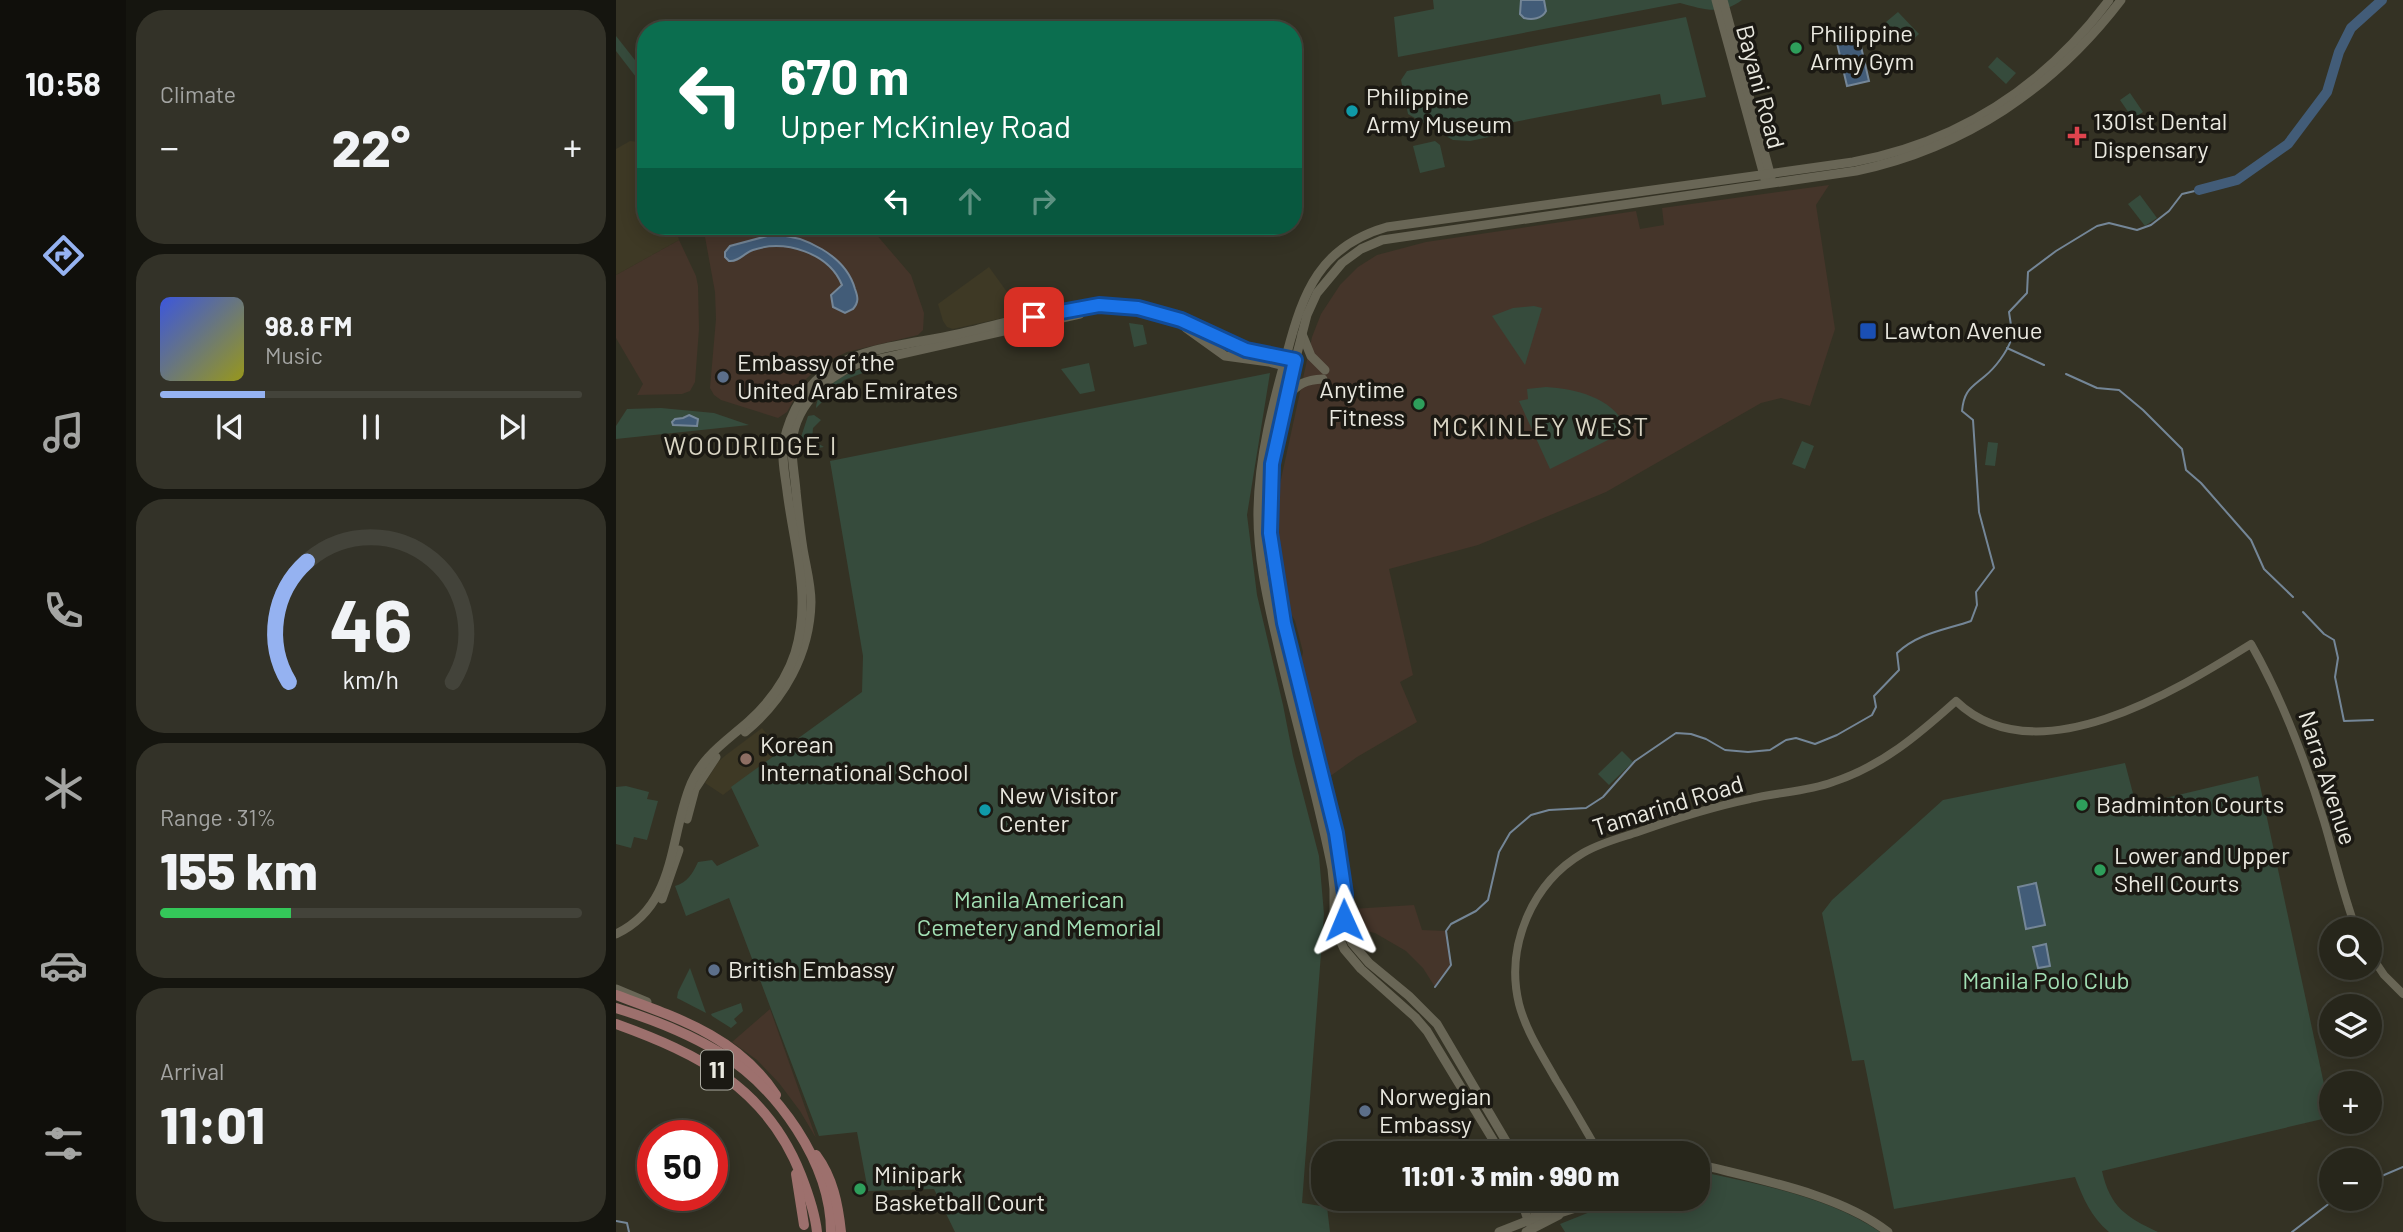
<!DOCTYPE html>
<html lang="en">
<head>
<meta charset="utf-8">
<style>
	:root { --surface:#27261b; --page:#333228; --text:#f1f3f6; --muted:#a4a5a3; --line:#43433a; --accent:#95b2f1 }
	body { margin:0; font-family:Barlow,sans-serif; background:var(--page); color:var(--text); height:100vh; display:flex; flex-direction:column; font-size:26px; white-space:nowrap }
	* { box-sizing:border-box; margin:0 }
	p { font-size:23px; color:var(--muted) }
	.icon { flex:none; width:38px; height:38px; fill:none; stroke:currentColor; stroke-width:2; stroke-linecap:round; stroke-linejoin:round }
	.map { position:relative; flex:1; overflow:hidden }
	.details { display:flex; flex-direction:column; gap:10px; padding:10px; background:#15150f; width:490px }
	.details>* { flex:none }
	.guide { position:absolute; left:21px; top:21px; width:665px; height:214px; border-radius:28px; box-shadow:0 4px 18px #0003,0 0 0 2px var(--line); background:#0b6e4f; color:#fff; overflow:hidden }
	.controls { position:absolute; left:1703px; top:917px; display:grid; gap:14px }
	.controls a { display:grid; place-items:center; width:63px; height:63px; border-radius:50%; background:var(--surface); box-shadow:0 4px 18px #0003,0 0 0 2px var(--line); font-size:35px }
	.speed { position:absolute; left:21px; top:1120px; display:flex; gap:14px; font-size:35px; font-weight:700; text-align:center }
	.speed>* { display:grid; place-content:center; width:91px; height:91px; border-radius:50%; background:var(--surface); box-shadow:0 4px 18px #0003,0 0 0 2px var(--line); line-height:1 }
	.speed .limit { border:10px solid #d22; background:#fff; color:#111 }
	.pin { position:absolute; display:grid; place-items:center; width:60px; height:60px; color:#fff; margin:-30px; border-radius:14px; box-shadow:0 4px 10px #0006 }
	.me { position:absolute; width:77px; margin:-38px; rotate:359deg; stroke-linejoin:round; filter:drop-shadow(0 0 5px #0008) }
	.turn { display:flex; align-items:center; gap:24px; height:147px; padding:0 28px; font-size:32px }
	.turn .icon { width:91px; height:91px; stroke-width:2.5 }
	.turn b { display:block; font-size:49px; line-height:60px }
	.lanes { display:flex; align-items:center; height:66px; padding:0 28px; background:#0003; justify-content:center; gap:35px; direction:ltr }
	.lanes .off { opacity:.35 }
	.big { font-size:52px; font-weight:800; line-height:1.1 }
	.details .tile { flex:1; display:flex; flex-direction:column; justify-content:center; gap:10px; min-width:0; padding:0 24px; border-radius:28px; background:var(--page) }
	.details .dial { align-items:center; gap:0 }
	.dial svg { height:182px; overflow:visible; fill:none; stroke:var(--line); stroke-width:7; stroke-linecap:round; text-anchor:middle }
	.dial text { fill:var(--text); stroke:none }
	.song { display:flex; align-items:center; gap:21px }
	.cover { width:84px; height:84px; border-radius:10px; background:linear-gradient(135deg,hsl(230 70% 55%),hsl(60 70% 35%)) }
	.played { height:7px; border-radius:4px; background:linear-gradient(90deg,var(--accent) 25%,var(--line) 25%) }
	.keys { display:flex; justify-content:space-around; direction:ltr }
	.heat { display:flex; justify-content:space-between; align-items:center; font-size:38px; direction:ltr }
	.charge { height:10px; border-radius:5px; background:linear-gradient(90deg,#34c759 31%,var(--line) 0) }
	.trip { position:absolute; left:695px; top:1141px; width:399px; height:70px; border-radius:28px; background:var(--surface); box-shadow:0 4px 18px #0003,0 0 0 2px var(--line); font-weight:800; line-height:70px; text-align:center }
	main { display:flex; flex:1; min-height:0 }
	.tab-bar { display:flex; flex-direction:column; width:126px; justify-content:space-around; align-items:center; background:#100f0b; color:var(--muted) }
	.tab-bar .icon { width:49px; height:49px }
	.tab-bar .active { color:var(--accent) }
	.tab-bar b { font-size:32px; color:var(--text) }
	.map>svg:first-child { display:block }
	.commercial { fill:#45352a }
	.built { fill:#3e3925 }
	.green { fill:#364b3c }
	.water { fill:#425c78; stroke:#748697; stroke-width:2 }
	.lines { fill:none; stroke-linecap:round; stroke-linejoin:round }
	.stream { stroke:#748697; stroke-width:2 }
	.river { stroke:#425c78; stroke-width:10 }
	.tertiary { stroke:#696656; stroke-width:8 }
	.secondary { stroke:#696656; stroke-width:9 }
	.primary { stroke:#9d706d; stroke-width:10 }
	.route-casing { stroke:#114b97; stroke-width:18 }
	.route { stroke:#1a73e8; stroke-width:12 }
	.leisure-dot { fill:#2e9e5b; stroke:#1b1913; stroke-width:2.5 }
	.culture-dot { fill:#0f9aa8; stroke:#1b1913; stroke-width:2.5 }
	.health-dot { fill:#e0444e; stroke:#1b1913; stroke-width:2.5 }
	.transit-dot { fill:#1a4fb4; stroke:#1b1913; stroke-width:2.5 }
	.service-dot { fill:#5c6f8a; stroke:#1b1913; stroke-width:2.5 }
	.education-dot { fill:#8d6e63; stroke:#1b1913; stroke-width:2.5 }
	.labels { text-anchor:middle; stroke-width:7; stroke-linejoin:round; paint-order:stroke }
	.shield { fill:#1b1913; stroke:#acaba2; stroke-width:2 }
	.shield-label { font-size:23px; font-weight:bold; fill:#eae9e0 }
	.poi-label { font-size:24px; fill:#eae9e0; stroke:#1b1913; text-anchor:start }
	.street-label { font-size:24px; fill:#eae9e0; stroke:#1b1913 }
	.park-label { font-size:24px; fill:#a2dfb4; stroke:#1b1913 }
	.neighbourhood-label { font-size:26px; letter-spacing:2px; fill:#d9d5c4; stroke:#1b1913 }
</style>
</head>
<body>
<main>
<nav class="tab-bar">
<b>10:58</b>
<svg class="icon active" aria-label="directions" viewBox="0 0 24 24"><path d="M12 3l9 9-9 9-9-9zM9 14v-3h6M13 9l2 2-2 2"/></svg>
<svg class="icon" aria-label="music" viewBox="0 0 24 24"><path d="M9 18V5l10-2v13"/><circle cx="6" cy="18" r="3"/><circle cx="16" cy="16" r="3"/></svg>
<svg class="icon" aria-label="phone" viewBox="0 0 24 24"><path d="M5 4h4l2 5-3 2q2 4 5 5l2-3 5 2v4C11 20 4 13 5 4z"/></svg>
<svg class="icon" aria-label="climate" viewBox="0 0 24 24"><path d="M12 3v18M4 7l16 10M4 17L20 7"/></svg>
<svg class="icon" aria-label="car" viewBox="0 0 24 24"><path d="M5 17H2v-5l4-1 3-4h7l3 4 3 1v5h-3M9 17h6M6 11h13"/><circle cx="7" cy="17" r="2"/><circle cx="17" cy="17" r="2"/></svg>
<svg class="icon" aria-label="filters" viewBox="0 0 24 24"><path d="M4 7h16M4 17h16"/><circle cx="9" cy="7" r="2"/><circle cx="15" cy="17" r="2"/></svg>
</nav>
<section class="details">
<div class="tile"><p>Climate</p>
<div class="heat"><a>−</a><b class="big">22°</b><a>+</a></div>
</div>
<div class="tile">
<div class="song"><i class="cover"></i><div><b>98.8 FM</b><p>Music</p></div></div>
<div class="played"></div>
<div class="keys"><svg class="icon" aria-label="previous" viewBox="0 0 24 24"><path d="M18 5L8 12l10 7zM5 5v14"/></svg><svg class="icon" aria-label="pause" viewBox="0 0 24 24"><path d="M8 5v14M16 5v14"/></svg><svg class="icon" aria-label="next" viewBox="0 0 24 24"><path d="M6 5l10 7-10 7zM19 5v14"/></svg></div>
</div>
<div class="tile dial"><svg viewBox="0 0 100 80">
<path d="M14 69A42 42 0 1 1 86 69"/>
<path d="M14 69A42 42 0 0 1 22 16" stroke="#95b2f1"/>
<text x="50" y="56" font-size="32" font-weight="700">46</text>
<text x="50" y="72" font-size="11">km/h</text>
</svg></div>
<div class="tile"><p>Range · 31%</p><b class="big">155 km</b><div class="charge"></div></div>
<div class="tile"><p>Arrival</p><b class="big">11:01</b></div>
</section>
<div class="map">
<svg width="1787" height="1232" viewBox="0 0 1787 1232">
	<rect width="100%" height="100%" fill="#343224"/>
	<g class="commercial">
		<polygon points="1213,185 1200,205 1219,329 1194,406 1165,398 1145,403 990,492 862,545 773,569 797,675 784,682 801,722 741,757 713,777 685,662 687,652 679,621 674,612 662,529 662,493 696,337 705,314 724,285 742,267 761,255 810,242 1020,211 1024,229 1048,225 1046,208"/>
		<polygon points="87,226 253,226 295,275 308,313 307,330 302,335 231,352 206,364 189,380 171,412 162,418 105,400 98,395 94,388 100,319 99,292"/>
		<polygon points="63,240 80,276 82,286 83,329 79,382 74,391 66,394 21,395 27,384 0,338 0,275"/>
		<polygon points="798,905 806,930 830,931 835,965 819,987 807,968 790,951 759,933 745,930 740,922 736,909"/>
		<polygon points="154,1009 200,1138 184,1111 163,1083 141,1060 116,1042"/>
	</g>
	<g class="built">
		<polygon points="14,141 23,142 30,151 30,226 59,226 63,240 0,275 0,149"/>
		<polygon points="373,267 391,292 396,316 337,329 331,327 327,321 322,304"/>
		<polygon points="146,728 164,751 107,795 89,783 102,762 110,755"/>
	</g>
	<g class="green">
		<path d="M 817,0 L 1126,0 C 1105,16 1087,9 1064,3 L 782,57 L 778,17 L 818,9 Z"/>
		<polygon points="1282,12 1303,34 1291,45 1270,22"/>
		<polygon points="1070,17 1090,97 1046,105 1044,94 877,126 878,136 854,141 837,140 792,114 785,80 791,71"/>
		<polygon points="0,36 30,74 30,90 0,51"/>
		<polygon points="1381,57 1400,73 1390,84 1372,67"/>
		<polygon points="1514,93 1527,112 1517,119 1504,100"/>
		<polygon points="819,141 824,145 829,167 804,173 797,146"/>
		<polygon points="1524,195 1541,218 1529,226 1512,204"/>
		<polygon points="918,306 926,308 909,365 876,316 897,308"/>
		<polygon points="513,323 527,325 531,344 518,347"/>
		<polygon points="473,363 479,391 464,394 445,369"/>
		<path d="M 251,367 L 252,371 L 228,380 L 200,408 C 201,386 233,372 251,367 Z"/>
		<path d="M 654,373 L 631,515 L 641,595 L 667,705 L 677,756 L 703,856 L 708,914 L 686,1203 L 711,1207 L 714,1232 L 339,1232 L 318,1189 L 252,1191 L 241,1132 L 203,1136 L 113,898 L 70,916 L 59,886 C 71,883 77,873 82,862 L 96,860 L 101,866 L 143,846 L 115,787 L 246,692 L 247,656 L 214,461 Z"/>
		<path d="M 930,387 C 959,389 996,397 1009,426 L 1006,433 L 934,469 L 903,401 L 912,399 L 911,389 Z"/>
		<polygon points="45,408 98,413 133,425 0,439 0,426 11,409"/>
		<polygon points="198,415 205,420 197,428 196,440 208,447 195,449 185,437 192,416"/>
		<polygon points="1186,441 1198,446 1189,469 1176,464"/>
		<polygon points="1372,442 1382,443 1379,466 1369,465"/>
		<polygon points="1006,751 1017,762 993,785 982,774"/>
		<path d="M 1509,763 L 1520,805 L 1642,776 L 1715,1117 L 1486,1171 C 1494,1207 1510,1217 1542,1232 L 1493,1232 C 1475,1217 1467,1198 1459,1177 L 1278,1209 L 1248,1060 L 1236,1061 L 1206,913 L 1216,900 L 1327,800 Z"/>
		<polygon points="10,786 33,792 31,799 42,801 31,840 18,837 15,848 0,844 0,787"/>
		<polygon points="74,968 90,1013 61,998 62,992"/>
		<polygon points="125,1003 127,1011 118,1019 121,1023 115,1028 96,1016 95,1014"/>
		<path d="M 1082,1171 C 1141,1184 1214,1197 1264,1232 L 949,1232 L 944,1224 L 989,1206 L 1001,1199 L 1082,1199 Z"/>
	</g>
	<g class="water">
		<path d="M 905,0 L 928,0 L 930,11 C 926,19 916,20 908,18 L 904,14 Z"/>
		<polygon points="1243,38 1253,81 1231,86 1221,43"/>
		<path d="M 155,235 C 188,234 230,256 239,289 C 242,297 243,302 237,309 L 229,313 L 217,307 L 215,295 L 226,285 C 213,253 169,239 137,250 C 128,253 123,262 113,261 L 109,257 L 109,252 L 114,246 Z"/>
		<polygon points="73,415 82,419 81,426 57,425 56,422 59,419 67,418"/>
		<polygon points="1420,883 1429,925 1410,929 1402,887"/>
		<polygon points="1430,944 1434,966 1422,968 1417,947"/>
	</g>
	<g class="lines">
		<g class="stream">
			<polyline points="1391,348 1428,365"/>
			<polyline points="1450,374 1481,388 1503,390 1527,410 1566,449 1570,470 1585,483 1635,540 1648,569 1677,597"/>
			<polyline points="1687,612 1708,634 1718,640 1722,658 1719,677 1728,721 1757,720"/>
			<path d="M 819,987 L 835,965 L 830,931 L 835,924 L 860,911 L 872,900 L 883,852 L 894,833 L 915,815 L 933,810 L 970,808 L 987,797 L 1019,761 L 1060,733 L 1075,734 L 1090,739 L 1109,750 L 1132,752 L 1154,750 L 1170,740 L 1180,738 L 1199,744 L 1221,735 L 1256,715 L 1260,707 L 1258,696 L 1283,670 L 1281,653 C 1302,633 1329,630 1355,621 L 1361,605 L 1360,592 L 1378,568 L 1363,512 L 1357,420 L 1346,411 C 1348,390 1355,388 1369,376 C 1379,368 1391,352 1395,340 C 1397,332 1394,320 1393,312 L 1411,293 L 1412,272 L 1440,251 L 1481,226 L 1493,223 L 1521,230 L 1535,225 L 1553,211 L 1566,194 L 1583,190"/>
			<polyline points="1754,1181 1787,1167"/>
			<polyline points="0,1221 11,1223 13,1232"/>
			<polyline points="1676,1232 1719,1199"/>
		</g>
		<polyline class="river" points="1583,190 1621,180 1672,144 1711,92 1723,52 1735,28 1766,0"/>
		<g class="tertiary">
			<polyline points="1754,954 1768,975 1787,994"/>
			<path d="M 983,1153 C 969,1129 955,1104 940,1080 C 926,1055 910,1031 903,1004 C 889,946 916,883 967,853 C 984,843 1004,838 1022,832 C 1058,819 1096,807 1134,799 C 1161,792 1190,792 1217,782 C 1266,766 1302,735 1340,701 C 1420,778 1561,690 1635,644 C 1667,700 1689,759 1708,821 C 1719,858 1727,894 1740,929"/>
		</g>
		<g class="secondary">
			<polyline points="1100,0 1149,179"/>
			<polyline points="1107,0 1155,177"/>
			<polyline points="570,328 609,356 653,362 672,367"/>
			<polyline points="686,334 695,356 709,370"/>
			<path d="M 672,397 C 681,383 691,380 707,379"/>
			<path d="M 129,732 C 168,700 194,654 195,602 C 195,584 190,567 187,549 C 184,530 182,510 180,491 C 179,477 176,462 176,448 C 176,409 208,378 241,364 L 464,314"/>
			<polyline points="71,819 79,789 100,757"/>
			<polyline points="46,899 63,850"/>
			<path d="M 0,934 C 59,906 53,843 73,789 C 84,758 108,743 132,722 C 153,703 170,681 179,653 C 196,596 178,548 171,491 C 169,475 165,458 168,441 C 174,412 191,383 217,367 C 251,346 303,343 342,334 C 393,323 455,300 508,306 C 558,311 581,332 624,348 C 640,354 657,354 674,359"/>
			<polyline points="0,989 31,1002"/>
			<path d="M 885,1153 L 811,1031 L 799,1017 L 745,969 L 728,949 L 718,926 L 718,889 L 716,869 C 701,792 678,717 661,641 C 651,599 641,553 642,509 C 643,457 657,403 671,353 C 687,292 704,246 771,227 L 1237,162 C 1343,142 1429,86 1493,0"/>
			<path d="M 897,1153 L 821,1024 L 793,996 L 753,963 L 736,943 L 730,930 L 726,869 L 720,833 L 669,623 L 654,533 L 656,464 L 667,408 L 691,315 L 701,293 L 726,263 L 745,249 L 766,240 L 1240,171 C 1349,148 1438,88 1505,0"/>
			<path d="M 1082,1164 C 1141,1179 1224,1194 1272,1232"/>
			<polyline points="905,1199 913,1223"/>
			<polyline points="916,1199 921,1221"/>
			<polyline points="924,1199 948,1211"/>
			<polyline points="883,1232 921,1217 944,1213 988,1199"/>
			<polyline points="910,1232 943,1215"/>
		</g>
		<g class="primary">
			<path d="M 0,995 C 62,1018 122,1037 160,1095"/>
			<path d="M 0,1008 C 36,1019 71,1033 103,1052 C 161,1087 215,1163 215,1232"/>
			<path d="M 0,1024 C 83,1054 151,1088 185,1175 C 192,1193 199,1213 201,1232"/>
			<path d="M 200,1155 C 217,1178 222,1204 225,1232"/>
			<polyline points="180,1174 188,1225"/>
		</g>
	</g>
	<g class="lines">
		<g class="route-casing">
			<polyline id="route" points="418,317 483,305 522,308 565,320 630,350 679,360 656,464 654,533 668,623 720,833 729,894 728,920"/>
		</g>
		<use href="#route" class="route"/>
	</g>
	<g class="leisure-dot">
		<circle cx="1180" cy="48" r="7"/>
		<circle cx="803" cy="404" r="7"/>
		<circle cx="1466" cy="805" r="7"/>
		<circle cx="1484" cy="870" r="7"/>
		<circle cx="244" cy="1189" r="7"/>
	</g>
	<g class="culture-dot">
		<circle cx="736" cy="111" r="7"/>
		<circle cx="369" cy="810" r="7"/>
	</g>
	<path class="health-dot" d="M1457.5 125.5h7v7h7v7h-7v7h-7v-7h-7v-7h7z"/>
	<rect class="transit-dot" x="1243" y="322" width="18" height="18" rx="3.5"/>
	<g class="service-dot">
		<circle cx="107" cy="377" r="7"/>
		<circle cx="98" cy="970" r="7"/>
		<circle cx="749" cy="1111" r="7"/>
	</g>
	<circle class="education-dot" cx="130" cy="759" r="7"/>
	<g class="labels">
		<rect class="shield" x="85" y="1050.5" width="32" height="39" rx="5"/>
		<g class="shield-label">
			<text x="101" y="1078">11</text>
		</g>
		<g class="poi-label">
			<text x="1194" y="42">Philippine<tspan x="1194" dy="28">Army Gym</tspan></text>
			<text x="750" y="105">Philippine<tspan x="750" dy="28">Army Museum</tspan></text>
			<text x="1477" y="130">1301st Dental<tspan x="1477" dy="28">Dispensary</tspan></text>
			<text x="1268" y="339">Lawton Avenue</text>
			<text x="121" y="371">Embassy of the<tspan x="121" dy="28">United Arab Emirates</tspan></text>
			<text x="789" y="398" text-anchor="end">Anytime<tspan x="789" dy="28">Fitness</tspan></text>
			<text x="144" y="753">Korean<tspan x="144" dy="28">International School</tspan></text>
			<text x="383" y="804">New Visitor<tspan x="383" dy="28">Center</tspan></text>
			<text x="1480" y="813">Badminton Courts</text>
			<text x="1498" y="864">Lower and Upper<tspan x="1498" dy="28">Shell Courts</tspan></text>
			<text x="112" y="978">British Embassy</text>
			<text x="763" y="1105">Norwegian<tspan x="763" dy="28">Embassy</tspan></text>
			<text x="258" y="1183">Minipark<tspan x="258" dy="28">Basketball Court</tspan></text>
		</g>
		<g class="street-label">
			<text transform="translate(1144 87) rotate(75)" y="8">Bayani Road</text>
			<text transform="translate(1711 778) rotate(72)" y="8">Narra Avenue</text>
			<text transform="translate(1052 806) rotate(-17)" y="8">Tamarind Road</text>
		</g>
		<g class="park-label">
			<text x="423" y="908">Manila American<tspan x="423" dy="28">Cemetery and Memorial</tspan></text>
			<text x="1430" y="989">Manila Polo Club</text>
		</g>
		<g class="neighbourhood-label">
			<text x="925" y="436">MCKINLEY WEST</text>
			<text x="135" y="455">WOODRIDGE I</text>
		</g>
	</g>
</svg>
<div class="controls">
<a><svg class="icon" aria-label="search" viewBox="0 0 24 24"><circle cx="10" cy="10" r="6"/><path d="M15 15l6 6"/></svg></a>
<a><svg class="icon" aria-label="layers" viewBox="0 0 24 24"><path d="M12 4l9 5-9 5-9-5zM3 14l9 5 9-5"/></svg></a>
<a>+</a>
<a>−</a>
</div>
<div class="speed"><div class="limit">50</div></div>
<div class="pin" style="left:418px;top:317px;background:#d93025"><svg class="icon" aria-label="arrive" viewBox="0 0 24 24"><path d="M6 21V4h12l-3 4 3 4H6"/></svg></div>
<svg class="me" style="left:728px;top:920px" viewBox="-20 -20 40 40"><path d="M0-17L14 15 0 8-14 15z" fill="#1a73e8" stroke="#fff" stroke-width="4"/></svg>
<div class="trip">11:01 · 3 min · 990 m</div>
<div class="guide">
<div class="turn"><svg class="icon" aria-label="left" viewBox="0 0 24 24"><path d="M17 20v-9H6M10 6l-5 5 5 5"/></svg><div><b>670 m</b>Upper McKinley Road</div></div>
<div class="lanes"><svg class="icon" aria-label="left" viewBox="0 0 24 24"><path d="M17 20v-9H6M10 6l-5 5 5 5"/></svg><svg class="icon off" aria-label="ahead" viewBox="0 0 24 24"><path d="M12 20V5M6 11l6-6 6 6"/></svg><svg class="icon off" aria-label="right" viewBox="0 0 24 24"><path d="M7 20v-9h11M14 6l5 5-5 5"/></svg></div>
</div>
</div>
</main>
</body>
</html>
